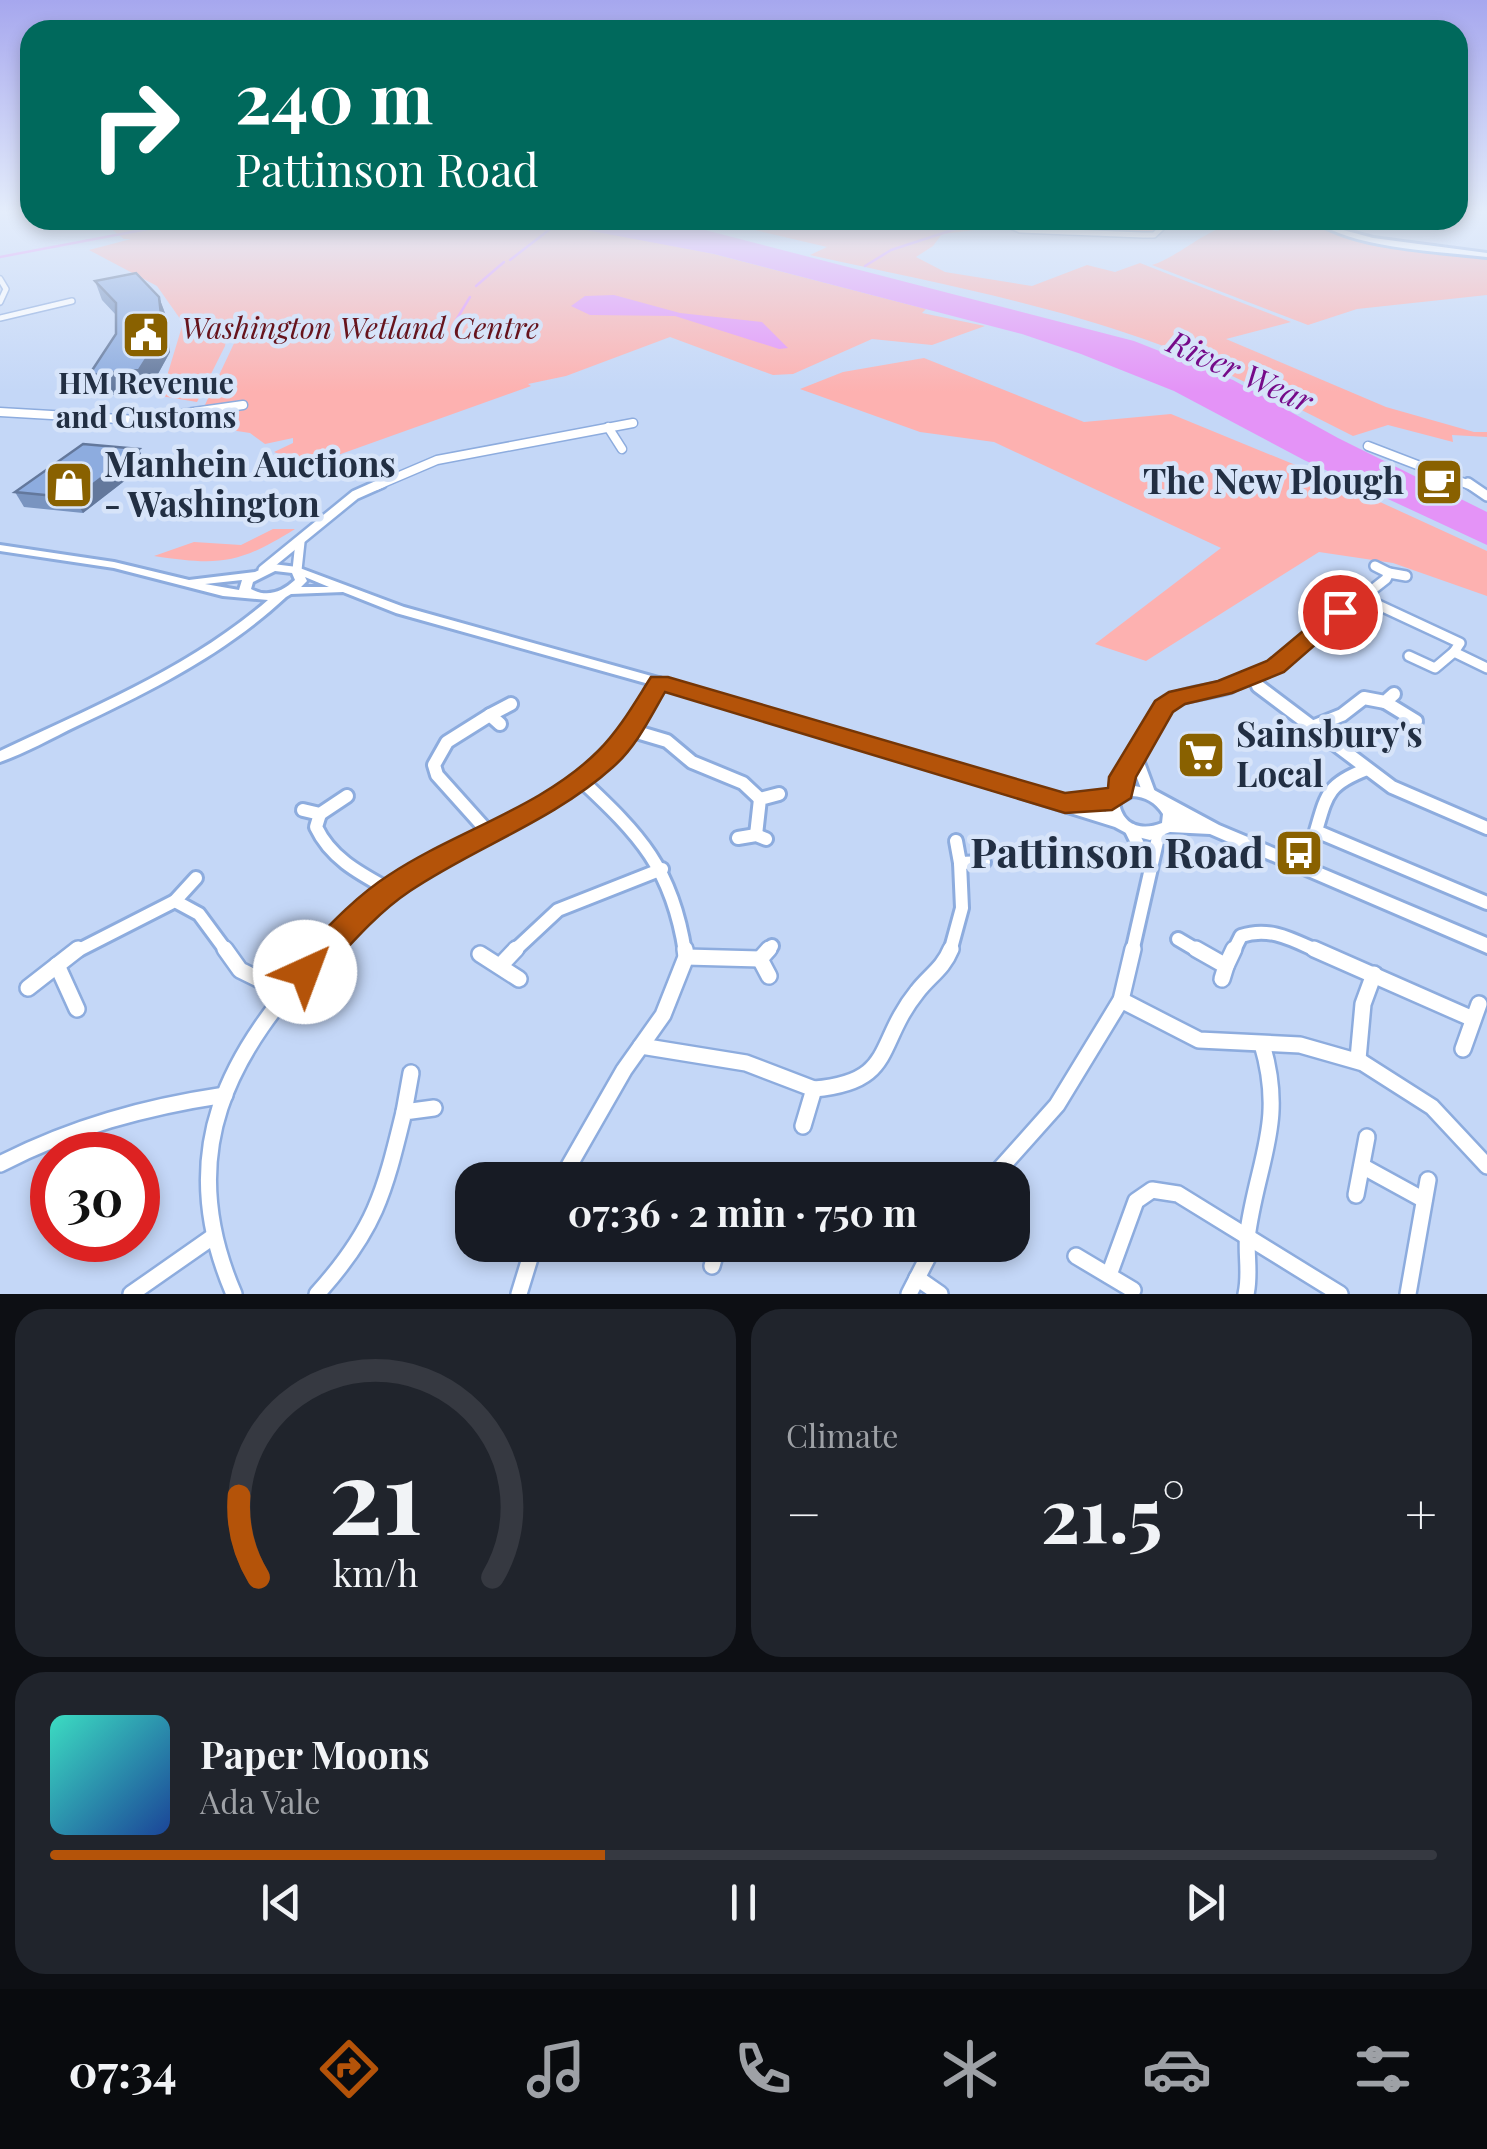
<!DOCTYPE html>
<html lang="en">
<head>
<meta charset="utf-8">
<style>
	:root { --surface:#171b24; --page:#20242c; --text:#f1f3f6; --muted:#9ea1a6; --line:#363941; --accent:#b45309 }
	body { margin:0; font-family:"Playfair Display",serif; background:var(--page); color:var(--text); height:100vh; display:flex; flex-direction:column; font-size:38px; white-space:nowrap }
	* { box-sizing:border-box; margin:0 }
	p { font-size:32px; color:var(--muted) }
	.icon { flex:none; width:55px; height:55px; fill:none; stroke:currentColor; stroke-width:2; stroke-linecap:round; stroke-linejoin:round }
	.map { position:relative; height:1294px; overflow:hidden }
	.details { display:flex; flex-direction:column; gap:15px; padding:15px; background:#0d0f14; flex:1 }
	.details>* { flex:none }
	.hud { position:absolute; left:20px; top:20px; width:1448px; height:210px; border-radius:30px; box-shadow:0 5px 15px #0003; background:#00695c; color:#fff; overflow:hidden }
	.speed { position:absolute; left:30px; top:1132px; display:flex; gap:20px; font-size:50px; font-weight:700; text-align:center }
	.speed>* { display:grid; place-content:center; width:130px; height:130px; border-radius:50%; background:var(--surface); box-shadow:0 5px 15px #0003; line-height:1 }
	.speed .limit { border:15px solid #d22; background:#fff; color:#111 }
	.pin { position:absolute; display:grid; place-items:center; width:85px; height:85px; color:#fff; margin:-42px; border:5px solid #fff; border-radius:50%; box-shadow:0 2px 10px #0007 }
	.me { position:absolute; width:110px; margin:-55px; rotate:43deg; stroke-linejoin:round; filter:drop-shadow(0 0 8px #0008) }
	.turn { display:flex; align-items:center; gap:35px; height:210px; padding:0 50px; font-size:45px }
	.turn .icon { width:130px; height:130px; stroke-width:2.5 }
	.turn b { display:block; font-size:70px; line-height:85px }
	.big { font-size:75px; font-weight:700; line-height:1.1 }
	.details .card { flex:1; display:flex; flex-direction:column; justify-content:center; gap:15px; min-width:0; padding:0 35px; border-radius:30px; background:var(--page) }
	.details .dial { align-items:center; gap:0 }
	.dial svg { height:260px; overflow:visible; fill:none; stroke:var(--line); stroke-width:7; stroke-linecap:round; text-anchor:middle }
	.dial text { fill:var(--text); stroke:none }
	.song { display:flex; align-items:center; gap:30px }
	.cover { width:120px; height:120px; border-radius:15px; background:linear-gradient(135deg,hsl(170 70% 55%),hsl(220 70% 35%)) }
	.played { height:10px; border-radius:5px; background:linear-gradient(90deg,var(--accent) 40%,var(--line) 40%) }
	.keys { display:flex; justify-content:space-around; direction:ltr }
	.heat { display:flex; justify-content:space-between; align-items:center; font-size:55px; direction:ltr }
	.details .tiles { flex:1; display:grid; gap:15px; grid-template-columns:1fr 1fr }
	.card:last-child { grid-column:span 2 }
	.trip { position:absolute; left:455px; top:1162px; width:575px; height:100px; border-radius:30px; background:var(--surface); box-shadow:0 5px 15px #0003; font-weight:700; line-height:100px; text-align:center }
	.tabs { display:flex; height:160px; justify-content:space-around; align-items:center; background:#090b0e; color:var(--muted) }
	.tabs .icon { width:70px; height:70px }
	.tabs .on { color:var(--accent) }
	.tabs b { font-size:45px; color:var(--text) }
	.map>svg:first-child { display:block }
	.green { fill:#fdb1b0 }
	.water { fill:#e493f7 }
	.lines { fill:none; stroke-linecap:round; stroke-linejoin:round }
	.stream { stroke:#e493f7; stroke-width:2.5 }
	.minor-far4-casing { stroke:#8dacde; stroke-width:8 }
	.minor-far3-casing { stroke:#8dacde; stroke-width:11 }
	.minor-far2-casing { stroke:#8dacde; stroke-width:14 }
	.minor-far1-casing { stroke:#8dacde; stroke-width:18 }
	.minor-casing { stroke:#8dacde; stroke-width:20 }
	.tertiary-casing { stroke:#8dacde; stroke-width:6 }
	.minor-far4 { stroke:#fff; stroke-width:5 }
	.minor-far3 { stroke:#fff; stroke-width:8 }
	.minor-far2 { stroke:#fff; stroke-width:9 }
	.minor-far1 { stroke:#fff; stroke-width:12 }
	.minor { stroke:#fff; stroke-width:15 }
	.tertiary { fill:#fff; fill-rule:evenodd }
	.wall { fill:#7994c0 }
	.shaded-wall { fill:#63789c }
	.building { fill:#8dacdf; stroke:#63789c; stroke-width:2.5 }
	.route { fill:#b45309; stroke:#753606; stroke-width:2.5 }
	.labels { text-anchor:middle; stroke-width:9; stroke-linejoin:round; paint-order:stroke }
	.far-park-label { font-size:30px; font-style:italic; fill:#66141d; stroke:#d7e4f9 }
	.far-poi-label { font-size:30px; font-weight:bold; fill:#222f43; stroke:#d7e4f9 }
	.far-water-label { font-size:32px; font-style:italic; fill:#750a89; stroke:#d7e4f9 }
	.poi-label { font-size:35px; font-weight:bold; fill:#222f43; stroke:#d7e4f9; text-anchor:start }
	.near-poi-label { font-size:42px; font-weight:bold; fill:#222f43; stroke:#d7e4f9; text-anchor:end }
</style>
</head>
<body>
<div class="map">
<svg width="1487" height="1294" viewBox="0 0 1487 1294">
	<rect width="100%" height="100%" fill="#c4d7f7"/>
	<g class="green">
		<polygon points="100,220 549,222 553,226 568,224 714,254 926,309 922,313 985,326 932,345 872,339 793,374 773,375 670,337 566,376 528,384 531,386 310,465 303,463 291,467 291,459 274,452 293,443 293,438 265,444 250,433 224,429 230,411 204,407 246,318 229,324 225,346 197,402 161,396 183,323 157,286 89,250 131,239 124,239"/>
		<path d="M 712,220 L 990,220 L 992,228 L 942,234 L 933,246 L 916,257 L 945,272 L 1032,286 L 1087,265 L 1115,272 L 1140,263 L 1291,322 L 1226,339 L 1386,407 L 1474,432 L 1487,432 L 1487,437 L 1452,435 L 1453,442 L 1388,425 L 1353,436 C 1284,402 1217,365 1144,339 C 1037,301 921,280 810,255 L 827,247 Z"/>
		<polygon points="991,220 1168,220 1148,234 1050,231"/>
		<path d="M 1291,220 C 1317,220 1342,233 1368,238 C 1407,247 1447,252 1487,257 L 1487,295 L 1357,309 L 1308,325 L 1152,265 C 1181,256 1208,226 1238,224 C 1251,223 1265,229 1278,231 Z"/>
		<polygon points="924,358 1084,422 1171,414 1332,480 1487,551 1487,596 1393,563 1319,552 1146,661 1095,644 1221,548 994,442 920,432 800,389 843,372"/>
		<path d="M 273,529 L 295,529 C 239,564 220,566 154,556 L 194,542 L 241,545 Z"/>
	</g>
	<g class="water">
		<polygon points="533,220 641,220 705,230 1134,341 1233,380 1338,438 1487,512 1487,545 1304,460 1174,391 1081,354 1022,334 714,254"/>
		<polygon points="614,295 680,313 762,322 788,348 779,349 675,316 590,315 571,306 585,296"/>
	</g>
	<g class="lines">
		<g class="stream">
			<polyline points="0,257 195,220"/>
			<polyline points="510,260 554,226"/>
			<polyline points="865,266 891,250 977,222"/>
			<polyline points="476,286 504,262"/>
			<polyline points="452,327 470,297"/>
		</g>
		<g class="minor-far4-casing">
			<g id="minor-far4">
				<polyline points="997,220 1020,230 1143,235 1154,235 1170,220"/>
				<polyline points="0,279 6,289 0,302"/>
				<polyline points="0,318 72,301"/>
			</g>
		</g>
		<g class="minor-far3-casing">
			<g id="minor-far3">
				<polyline points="0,412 137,420 243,405"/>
				<polyline points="608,427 622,449"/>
				<polyline points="1368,446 1472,486"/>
				<polyline points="376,486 437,460 633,423"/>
			</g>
		</g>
		<g class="minor-far2-casing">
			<g id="minor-far2">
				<polyline points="1468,483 1487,496"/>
				<polyline points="263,570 355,495 382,483"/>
				<polyline points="297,570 300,542"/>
				<polyline points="1389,573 1406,576"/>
				<polyline points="1359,596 1460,643 1454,652 1487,668"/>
				<polyline points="1409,656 1435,668 1454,652"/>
				<polyline points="1249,679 1261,688"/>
				<polyline points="656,688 659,682"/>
				<polyline points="1224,688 1275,666 1386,579 1389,573 1375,566"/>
			</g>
		</g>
		<g class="minor-far1-casing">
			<g id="minor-far1">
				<polyline points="1258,686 1392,787 1487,828"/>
				<polyline points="1385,702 1416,721"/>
				<polyline points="500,724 490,715 511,704"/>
				<polyline points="1312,727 1342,715 1364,698 1385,702 1394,694"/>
				<polyline points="630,730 667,741 692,762 743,783 760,799"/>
				<polyline points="1135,755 1149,793"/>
				<path d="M 1367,769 C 1328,784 1327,793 1316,831 L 1487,903"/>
				<path d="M 580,779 C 640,835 672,868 685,952"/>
				<path d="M 1121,791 C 1124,769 1156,707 1176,699 C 1193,692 1213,692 1230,686"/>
				<polyline points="303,810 320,814 347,796"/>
				<path d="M 320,814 L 316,827 C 331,859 361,874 390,890"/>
				<polyline points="1131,830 1149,867"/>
				<polyline points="489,833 437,775 434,765 447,742 490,715"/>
				<polyline points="756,835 760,799 779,794"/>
				<polyline points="738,838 756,835 766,839"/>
				<polyline points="956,841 960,863 984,862"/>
				<polyline points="175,901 196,878"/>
				<polyline points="1178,939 1200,952"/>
				<polyline points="75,952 175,901 199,914 227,952"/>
				<polyline points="323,952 395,886 533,812 585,778 623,740 657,686"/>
				<polyline points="513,952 558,910 662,869"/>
				<polyline points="767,952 772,946"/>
				<polyline points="950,952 962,908 960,863"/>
				<polyline points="1132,952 1159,833"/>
				<path d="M 1233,952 L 1241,936 C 1270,926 1293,940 1320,952"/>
			</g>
		</g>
		<g class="minor-casing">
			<g id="minor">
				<polyline points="225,949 240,970 287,993"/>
				<polyline points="1196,949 1226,966 1222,979"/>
				<polyline points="1314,949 1473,1019"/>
				<polyline points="480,954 519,979"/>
				<polyline points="686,957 760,959"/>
				<polyline points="57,965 77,1009"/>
				<polyline points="500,966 516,949"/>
				<polyline points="1226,966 1234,949"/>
				<polyline points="769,976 760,959 769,949"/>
				<polyline points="28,988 78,949"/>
				<polyline points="1121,1000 1199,1040 1300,1045 1363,1063 1432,1107 1487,1166"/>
				<polyline points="641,1046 746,1063 814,1089 803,1126"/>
				<polyline points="1463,1049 1479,1004"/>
				<polyline points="1358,1059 1363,1004 1374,974"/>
				<path d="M 814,1089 C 896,1082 875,1044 917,992 C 929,976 943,969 951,949"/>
				<polyline points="404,1112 411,1073"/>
				<path d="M 0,1164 C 72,1127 145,1107 225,1095"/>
				<polyline points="1362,1166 1424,1200"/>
				<polyline points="561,1180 624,1070 663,1015 686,957 685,949"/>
				<polyline points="990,1180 1057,1105 1121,1000 1133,949"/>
				<polyline points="1356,1195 1367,1137"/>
				<polyline points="1076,1256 1133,1290"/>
				<polyline points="712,1266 718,1245"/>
				<polyline points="1109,1275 1136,1201 1152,1190 1178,1194 1340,1294"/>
				<polyline points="917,1278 940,1294"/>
				<polyline points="131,1294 214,1236"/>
				<path d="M 234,1294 C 173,1153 227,1053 326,949"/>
				<path d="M 317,1294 C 375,1230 384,1194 404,1112 L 434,1108"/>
				<polyline points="519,1294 534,1245"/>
				<polyline points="909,1294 934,1245"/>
				<path d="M 1246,1294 C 1251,1273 1245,1252 1248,1231 C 1259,1157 1285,1121 1262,1044"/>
				<polyline points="1408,1294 1428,1180"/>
			</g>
		</g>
		<g class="tertiary-casing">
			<g id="tertiary">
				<path d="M 1313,220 L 1320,220 L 1332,227 L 1373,238 L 1487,253 L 1487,257 C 1436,251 1356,249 1313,220 Z"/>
				<path d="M 0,545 L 114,562 L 189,580 L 255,572 L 273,564 L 297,567 L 404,607 L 741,701 L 1063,799 L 1109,795 L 1130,785 L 1154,790 L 1219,825 L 1487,938 L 1487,953 L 1210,834 L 1170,832 L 1150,840 L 1130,835 L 1115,827 L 731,707 L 396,613 L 343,592 L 291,594 L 286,597 C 225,654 151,691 77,726 C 52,738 26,753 0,762 L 0,751 C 93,707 189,668 268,600 L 223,596 L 114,568 L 0,551 ZM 275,571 L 292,573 L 295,580 C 282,592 267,598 251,589 L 253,582 ZM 305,577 L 329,587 L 301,587 L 307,581 ZM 242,580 L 239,590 L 205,584 ZM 1132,796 C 1146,797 1155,802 1163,814 L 1162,823 C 1142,831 1123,826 1119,803 ZM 1104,806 L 1106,812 L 1089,807 Z"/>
			</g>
		</g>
		<use href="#minor-far4" class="minor-far4"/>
		<use href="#minor-far3" class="minor-far3"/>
		<use href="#minor-far2" class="minor-far2"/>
		<use href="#minor-far1" class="minor-far1"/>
		<use href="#minor" class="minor"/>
		<use href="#tertiary" class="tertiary"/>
	</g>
	<g class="wall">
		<polygon points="95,281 159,297 166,316 170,352 148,392 98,396 89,375 116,334 116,315 102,300"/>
		<polygon points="139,449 145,465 83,513 24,507 15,492"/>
	</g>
	<g class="shaded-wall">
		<polygon points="159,297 166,316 170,352 148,392 98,396 89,375"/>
		<polygon points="139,449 145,465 83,513 75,498"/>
	</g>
	<g class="building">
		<polygon points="136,273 159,297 163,332 139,370 89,375 116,334 116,303 95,281"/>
		<polygon points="83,444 139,449 75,498 15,492"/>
	</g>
	<linearGradient id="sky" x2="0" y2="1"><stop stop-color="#a6a7ee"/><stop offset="0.54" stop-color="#e4edfb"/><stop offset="1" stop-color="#e4edfb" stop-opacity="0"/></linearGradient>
	<rect width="1487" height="392" fill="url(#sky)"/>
	<path class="route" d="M 1340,605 L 1351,612 L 1347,617 L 1284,672 L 1232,693 L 1185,704 L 1173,712 L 1136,777 L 1131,798 L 1112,810 L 1065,813 L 665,692 C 650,718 636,747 613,767 C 553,821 475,847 410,891 C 374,915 345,951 316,982 L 305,986 L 294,982 L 289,972 L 294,962 C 323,932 353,898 389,875 C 455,831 541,808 598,751 C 620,729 635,702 651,677 L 668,677 L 1065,793 L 1108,788 L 1109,777 L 1155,701 L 1169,692 L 1218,681 L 1267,661 L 1332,607 Z"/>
	<defs>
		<g id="civic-square" transform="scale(2.5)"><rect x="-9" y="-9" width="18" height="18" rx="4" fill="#896100" stroke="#d7e4f9"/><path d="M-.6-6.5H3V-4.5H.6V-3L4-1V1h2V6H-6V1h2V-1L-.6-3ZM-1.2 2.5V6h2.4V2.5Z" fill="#fff"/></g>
		<g id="cafe-square" transform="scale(2.5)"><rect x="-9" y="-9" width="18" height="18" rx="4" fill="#896100" stroke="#d7e4f9"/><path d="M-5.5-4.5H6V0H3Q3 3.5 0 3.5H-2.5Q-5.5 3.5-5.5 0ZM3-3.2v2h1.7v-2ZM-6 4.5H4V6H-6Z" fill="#fff"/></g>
		<g id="shop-square" transform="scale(2.5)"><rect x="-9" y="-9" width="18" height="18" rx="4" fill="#896100" stroke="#d7e4f9"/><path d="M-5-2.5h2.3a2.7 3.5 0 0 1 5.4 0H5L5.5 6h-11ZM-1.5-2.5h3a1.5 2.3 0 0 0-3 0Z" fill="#fff"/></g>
		<g id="supermarket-square" transform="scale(2.5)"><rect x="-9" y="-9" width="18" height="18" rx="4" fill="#896100" stroke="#d7e4f9"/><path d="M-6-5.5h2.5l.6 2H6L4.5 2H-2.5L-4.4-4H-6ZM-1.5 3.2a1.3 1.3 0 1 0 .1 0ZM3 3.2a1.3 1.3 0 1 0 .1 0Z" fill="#fff"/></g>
		<g id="bus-square" transform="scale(2.5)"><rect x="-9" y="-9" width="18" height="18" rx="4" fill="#896100" stroke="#d7e4f9"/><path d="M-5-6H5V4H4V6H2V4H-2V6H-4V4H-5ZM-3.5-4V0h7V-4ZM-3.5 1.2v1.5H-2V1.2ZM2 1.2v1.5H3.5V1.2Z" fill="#fff"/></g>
	</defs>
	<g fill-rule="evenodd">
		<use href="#civic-square" x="146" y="335"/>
		<use href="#cafe-square" x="1439" y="482"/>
		<use href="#shop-square" x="69" y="485"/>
		<use href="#supermarket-square" x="1201" y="755"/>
		<use href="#bus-square" x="1299" y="853"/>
	</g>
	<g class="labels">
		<g class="far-park-label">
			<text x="360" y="339">Washington Wetland Centre</text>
		</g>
		<g class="far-poi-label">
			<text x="146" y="394">HM Revenue<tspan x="146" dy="34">and Customs</tspan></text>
		</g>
		<g class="far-water-label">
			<text transform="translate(1240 372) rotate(24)" y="11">River Wear</text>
		</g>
		<g class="poi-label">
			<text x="104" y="477">Manhein Auctions<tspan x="104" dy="40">- Washington</tspan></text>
			<text x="1404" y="494" text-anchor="end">The New Plough</text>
			<text x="1236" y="747">Sainsbury's<tspan x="1236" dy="40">Local</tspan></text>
		</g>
		<g class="near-poi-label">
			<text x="1264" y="868">Pattinson Road</text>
		</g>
	</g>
</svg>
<div class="speed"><div class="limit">30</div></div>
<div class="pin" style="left:1340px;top:612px;background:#d93025"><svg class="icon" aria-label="arrive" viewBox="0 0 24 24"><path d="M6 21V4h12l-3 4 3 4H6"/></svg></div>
<svg class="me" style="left:305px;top:972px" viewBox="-20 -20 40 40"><circle r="19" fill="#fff"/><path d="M0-13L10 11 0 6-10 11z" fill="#b45309"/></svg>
<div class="trip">07:36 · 2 min · 750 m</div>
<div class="hud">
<div class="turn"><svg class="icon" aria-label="right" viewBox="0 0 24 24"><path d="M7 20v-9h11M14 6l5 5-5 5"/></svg><div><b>240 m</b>Pattinson Road</div></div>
</div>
</div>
<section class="details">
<div class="tiles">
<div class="card dial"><svg viewBox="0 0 100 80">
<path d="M14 69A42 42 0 1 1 86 69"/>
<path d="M14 69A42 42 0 0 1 8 44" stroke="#b45309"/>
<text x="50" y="56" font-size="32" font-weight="700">21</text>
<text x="50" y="72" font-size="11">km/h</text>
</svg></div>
<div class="card"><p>Climate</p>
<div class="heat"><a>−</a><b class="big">21.5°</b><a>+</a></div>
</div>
<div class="card">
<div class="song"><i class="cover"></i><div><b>Paper Moons</b><p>Ada Vale</p></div></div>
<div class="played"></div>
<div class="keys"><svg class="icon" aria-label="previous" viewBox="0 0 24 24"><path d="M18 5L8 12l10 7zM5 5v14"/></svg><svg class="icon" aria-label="pause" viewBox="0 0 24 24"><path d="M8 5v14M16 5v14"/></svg><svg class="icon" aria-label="next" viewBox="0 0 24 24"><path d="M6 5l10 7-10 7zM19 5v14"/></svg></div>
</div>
</div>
</section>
<nav class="tabs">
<b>07:34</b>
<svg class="icon on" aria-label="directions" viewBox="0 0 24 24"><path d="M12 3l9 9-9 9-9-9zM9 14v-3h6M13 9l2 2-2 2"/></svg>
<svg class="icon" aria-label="music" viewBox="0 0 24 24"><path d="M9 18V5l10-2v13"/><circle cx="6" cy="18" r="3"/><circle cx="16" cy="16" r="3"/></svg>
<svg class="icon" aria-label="phone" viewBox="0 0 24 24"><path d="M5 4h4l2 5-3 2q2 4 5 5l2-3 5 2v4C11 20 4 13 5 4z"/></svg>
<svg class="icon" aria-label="climate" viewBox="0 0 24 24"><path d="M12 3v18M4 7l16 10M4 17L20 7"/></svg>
<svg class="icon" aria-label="car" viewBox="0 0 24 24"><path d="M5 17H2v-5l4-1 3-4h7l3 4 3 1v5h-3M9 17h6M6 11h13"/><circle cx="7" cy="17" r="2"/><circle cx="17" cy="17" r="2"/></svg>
<svg class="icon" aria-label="filters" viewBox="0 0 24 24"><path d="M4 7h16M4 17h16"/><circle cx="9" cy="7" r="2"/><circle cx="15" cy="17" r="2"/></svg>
</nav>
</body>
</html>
